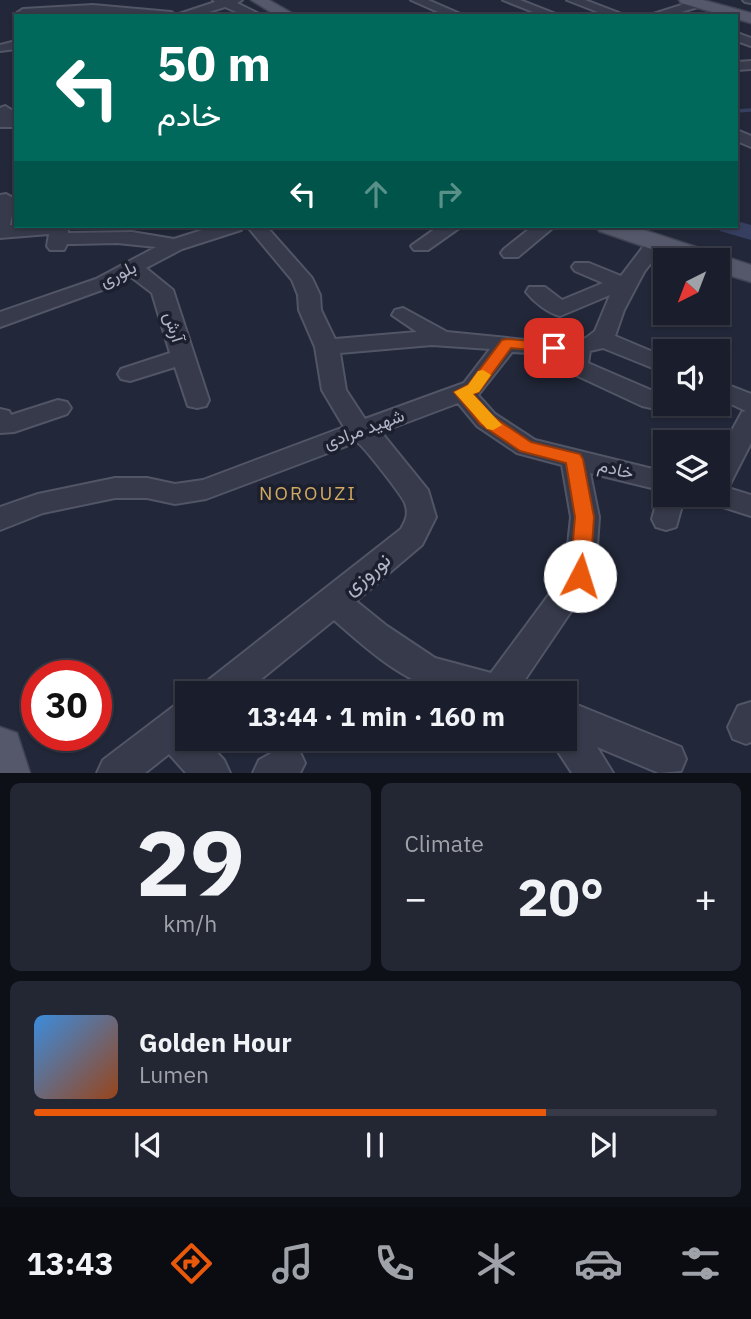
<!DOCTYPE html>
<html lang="en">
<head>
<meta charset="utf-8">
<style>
	:root { --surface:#1a1d2b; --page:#232633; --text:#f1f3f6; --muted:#9fa2a9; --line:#383b47; --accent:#ea580c }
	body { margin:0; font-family:"IBM Plex Sans",Vazirmatn,sans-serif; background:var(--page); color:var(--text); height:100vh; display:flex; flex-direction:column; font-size:26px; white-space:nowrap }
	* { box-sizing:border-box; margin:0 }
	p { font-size:23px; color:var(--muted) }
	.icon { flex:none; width:38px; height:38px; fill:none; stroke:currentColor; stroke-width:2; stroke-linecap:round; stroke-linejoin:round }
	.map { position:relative; height:773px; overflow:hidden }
	.sheet { display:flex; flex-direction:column; gap:10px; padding:10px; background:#0e1018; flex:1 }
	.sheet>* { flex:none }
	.banner { position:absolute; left:14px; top:14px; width:724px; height:214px; border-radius:0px; box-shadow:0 2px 5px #0004,0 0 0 2px var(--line); background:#00695c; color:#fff; overflow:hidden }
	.needle { width:46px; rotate:222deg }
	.buttons { position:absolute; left:653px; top:248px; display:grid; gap:14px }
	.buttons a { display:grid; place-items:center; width:77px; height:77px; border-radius:0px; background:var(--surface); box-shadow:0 2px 5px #0004,0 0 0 2px var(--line); font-size:35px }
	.speed { position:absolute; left:21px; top:660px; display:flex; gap:14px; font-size:35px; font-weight:700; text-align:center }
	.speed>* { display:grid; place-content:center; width:91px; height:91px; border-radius:50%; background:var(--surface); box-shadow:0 2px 5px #0004,0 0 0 2px var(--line); line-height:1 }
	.speed .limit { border:10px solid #d22; background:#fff; color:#111 }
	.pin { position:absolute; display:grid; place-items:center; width:60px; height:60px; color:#fff; margin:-30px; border-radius:14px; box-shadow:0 4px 10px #0006 }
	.me { position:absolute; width:77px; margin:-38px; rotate:5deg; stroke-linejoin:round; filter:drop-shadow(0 0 5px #0008) }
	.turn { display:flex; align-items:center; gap:24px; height:147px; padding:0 28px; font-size:32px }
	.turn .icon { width:91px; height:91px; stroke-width:2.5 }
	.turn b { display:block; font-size:49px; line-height:60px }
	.lanes { display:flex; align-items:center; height:66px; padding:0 28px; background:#0003; justify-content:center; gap:35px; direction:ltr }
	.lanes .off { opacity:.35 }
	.big { font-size:52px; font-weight:800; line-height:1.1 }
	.sheet .tile { flex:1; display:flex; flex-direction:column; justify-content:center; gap:10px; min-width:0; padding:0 24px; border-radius:10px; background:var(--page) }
	.sheet .dial { align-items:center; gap:0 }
	.dial b { font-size:91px; line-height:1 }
	.song { display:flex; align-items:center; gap:21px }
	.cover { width:84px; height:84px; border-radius:10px; background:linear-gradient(135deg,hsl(210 70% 55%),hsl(20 70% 35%)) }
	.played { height:7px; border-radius:4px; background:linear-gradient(90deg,var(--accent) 75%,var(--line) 75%) }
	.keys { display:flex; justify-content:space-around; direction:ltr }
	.heat { display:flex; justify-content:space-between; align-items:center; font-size:38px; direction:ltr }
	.sheet .tiles { flex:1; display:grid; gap:10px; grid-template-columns:1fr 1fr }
	.tile:last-child { grid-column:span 2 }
	.trip { position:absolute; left:175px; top:681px; width:402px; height:70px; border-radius:0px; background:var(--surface); box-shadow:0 2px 5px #0004,0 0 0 2px var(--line); font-weight:800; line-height:70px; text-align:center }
	.tabs { display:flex; height:112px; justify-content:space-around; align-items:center; background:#0a0c11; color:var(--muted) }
	.tabs .icon { width:49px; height:49px }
	.tabs .selected { color:var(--accent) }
	.tabs b { font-size:32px; color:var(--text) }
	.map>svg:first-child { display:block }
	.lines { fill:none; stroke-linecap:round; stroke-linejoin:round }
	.stream { stroke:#363f60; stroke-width:3.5 }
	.river { fill:#363f60; fill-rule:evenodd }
	.minor-casing { stroke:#515565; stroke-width:4 }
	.major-casing { stroke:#3f4353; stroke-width:3 }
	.minor { fill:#363a4a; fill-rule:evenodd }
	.major { fill:#54586a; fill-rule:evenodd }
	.route { fill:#ea580c; stroke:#983908; stroke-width:2 }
	.slow { fill:#f59e0b }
	.labels { text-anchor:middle; stroke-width:7; stroke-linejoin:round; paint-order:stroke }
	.street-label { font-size:18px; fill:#b1b5c6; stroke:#1b1f2e }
	.neighbourhood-label { font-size:19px; letter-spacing:2px; fill:#d1a961; stroke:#1b1f2e }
	.near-street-label { font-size:21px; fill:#b1b5c6; stroke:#1b1f2e }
</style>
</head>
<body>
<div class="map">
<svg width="751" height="773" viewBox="0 0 751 773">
	<rect width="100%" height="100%" fill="#222739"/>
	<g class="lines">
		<polyline class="stream" points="737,111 751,110"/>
		<polygon class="river" points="737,221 751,225 751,240 720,231 717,226 737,226"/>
		<g class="minor-casing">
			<g id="minor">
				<polygon points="213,0 242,0 237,3 263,16 246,16 225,7 196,16 93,13 20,16 17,13 23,9 93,5 171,12 176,15 215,2"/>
				<polygon points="411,0 428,0 465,16 447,16"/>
				<polygon points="503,0 520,0 561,16 543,16"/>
				<polygon points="567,0 585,0 627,16 608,16"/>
				<polygon points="743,0 751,0 751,3 745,2"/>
				<polygon points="694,1 698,3 698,7 668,16 647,16"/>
				<polygon points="737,33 751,38 751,46 737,41"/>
				<polygon points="16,41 16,49 0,51 0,45"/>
				<polygon points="751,61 751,69 737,70 737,62"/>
				<polygon points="5,106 13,111 12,118 16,117 16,127 0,127 0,108"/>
				<polygon points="737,130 751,136 751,147 737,141"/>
				<polygon points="6,194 15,199 10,225 68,226 68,233 132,232 174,239 215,226 243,226 241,230 182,249 146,268 173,290 209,400 206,406 197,408 188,406 175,367 130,381 121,379 118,374 121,369 170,353 152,293 131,277 110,287 0,327 0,312 96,279 156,247 117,243 74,244 67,244 64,250 50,250 47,246 49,234 0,238 0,195"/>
				<path d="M 247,226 L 266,226 L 312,278 L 320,295 L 321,310 L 335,339 L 417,332 L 392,315 L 395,310 L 403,308 L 447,332 L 536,341 L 571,341 L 586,338 L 595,331 L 610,295 L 560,316 C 548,313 534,302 526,292 L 529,287 L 545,287 L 562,300 L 603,283 L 575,271 L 572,267 L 575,263 L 589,263 L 621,276 L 650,238 L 664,238 L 667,242 L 644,272 L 624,310 L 615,336 L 665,357 L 665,373 L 603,348 L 590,351 L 588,363 L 660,394 L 663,400 L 660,406 L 651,408 L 642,406 L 567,371 L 563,366 L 566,355 L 512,352 L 478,395 L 495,414 L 535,440 L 665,472 L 665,495 L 685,495 L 676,527 L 666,530 L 656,527 L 652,519 L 660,490 L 590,473 L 599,517 L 595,576 L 522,684 L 526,693 C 503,693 478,696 455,693 C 408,687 368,650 334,620 L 244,693 L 201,693 L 206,682 L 401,529 C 406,520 409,514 405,503 C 403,497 364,446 357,442 L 206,499 L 175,504 L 147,498 L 115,498 L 43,513 L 0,530 L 0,507 L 38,494 L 115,478 L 147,478 L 175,484 L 203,480 L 344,427 L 322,390 L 315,347 L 299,310 L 298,295 L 292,280 ZM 432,345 L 490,349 L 464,383 L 365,419 L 346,390 L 340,353 ZM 458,403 L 477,426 L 517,453 L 562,465 L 571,517 L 565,573 L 491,673 L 435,658 L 387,626 L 356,601 L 422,545 L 436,517 L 428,490 L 381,432 Z"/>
				<polygon points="439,226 462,226 428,250 414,250 411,246"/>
				<polygon points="533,226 555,226 518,257 504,257 501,253 504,249"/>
				<polygon points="718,381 751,394 751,443 728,488 751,495 751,516 707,502 703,495 718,495 718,456 742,412 746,411 718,398"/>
				<polygon points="58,400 67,402 71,408 67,414 14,432 0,433 0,409 9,411 11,415"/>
				<polygon points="565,700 681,747 686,759 681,771 659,773 597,747 613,773 572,773 549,738 565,738"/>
				<polygon points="187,701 187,738 203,738 224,760 230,773 186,773 169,754 145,773 97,773 103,760 174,706"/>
				<polygon points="751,702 751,742 746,744 733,739 728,727 738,706"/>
				<polygon points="286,745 299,750 305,763 300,773 253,773 259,760"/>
			</g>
		</g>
		<g class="major-casing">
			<g id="major">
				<polygon points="251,0 269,0 297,16 277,16"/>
				<polygon points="679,0 703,0 751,13 751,23 737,19 737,16 726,16 681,3"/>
				<polygon points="596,226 632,226 751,265 751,282 718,272 718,261 686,261 599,231"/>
				<polygon points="0,727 17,733 30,773 0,773"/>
			</g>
		</g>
		<use href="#minor" class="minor"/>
		<use href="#major" class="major"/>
	</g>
	<polygon class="route" points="507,339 554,343 561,348 554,352 511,348 479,392 473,394 492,416 531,442 580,454 583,459 594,517 590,576 587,582 580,584 573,582 570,576 575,517 566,463 520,451 480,424 454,392 468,385 502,340"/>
	<polygon class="slow" points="483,370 491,375 479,392 473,394 502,425 493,430 487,429 454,392 468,385 478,371"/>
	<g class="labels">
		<g class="street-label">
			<text transform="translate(118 274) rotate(-26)" y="6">بلوری</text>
			<text transform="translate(174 327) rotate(73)" y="6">آرش</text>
			<text transform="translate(364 429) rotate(-20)" y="6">شهید مرادی</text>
			<text transform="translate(616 469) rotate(14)" y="6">خادم</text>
		</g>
		<g class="neighbourhood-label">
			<text x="308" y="500">NOROUZI</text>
		</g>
		<g class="near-street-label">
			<text transform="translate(367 574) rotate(-39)" y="7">نوروزی</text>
		</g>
	</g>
</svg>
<div class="buttons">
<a><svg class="needle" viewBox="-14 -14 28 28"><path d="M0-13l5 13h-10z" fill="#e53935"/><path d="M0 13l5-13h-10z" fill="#9fa2a9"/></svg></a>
<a><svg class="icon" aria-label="sound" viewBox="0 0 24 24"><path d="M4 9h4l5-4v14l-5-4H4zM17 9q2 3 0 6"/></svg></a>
<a><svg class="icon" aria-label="layers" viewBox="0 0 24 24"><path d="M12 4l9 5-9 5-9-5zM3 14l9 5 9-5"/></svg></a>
</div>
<div class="speed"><div class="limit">30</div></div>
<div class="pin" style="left:554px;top:348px;background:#d93025"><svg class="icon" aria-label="arrive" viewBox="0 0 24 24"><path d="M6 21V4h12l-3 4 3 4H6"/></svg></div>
<svg class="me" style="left:580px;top:576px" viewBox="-20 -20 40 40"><circle r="19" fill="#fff"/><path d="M0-13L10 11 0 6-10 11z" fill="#ea580c"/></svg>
<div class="trip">13:44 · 1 min · 160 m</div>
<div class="banner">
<div class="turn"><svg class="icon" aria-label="left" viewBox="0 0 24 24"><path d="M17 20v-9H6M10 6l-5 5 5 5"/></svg><div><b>50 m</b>خادم</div></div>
<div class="lanes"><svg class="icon" aria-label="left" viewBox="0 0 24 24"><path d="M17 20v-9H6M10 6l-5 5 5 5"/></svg><svg class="icon off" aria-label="ahead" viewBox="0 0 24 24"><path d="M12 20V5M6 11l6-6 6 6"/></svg><svg class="icon off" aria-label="right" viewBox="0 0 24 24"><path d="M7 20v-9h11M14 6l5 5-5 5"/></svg></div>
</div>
</div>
<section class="sheet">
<div class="tiles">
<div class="tile dial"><b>29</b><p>km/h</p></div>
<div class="tile"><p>Climate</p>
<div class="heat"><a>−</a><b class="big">20°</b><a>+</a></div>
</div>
<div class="tile">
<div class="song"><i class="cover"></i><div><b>Golden Hour</b><p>Lumen</p></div></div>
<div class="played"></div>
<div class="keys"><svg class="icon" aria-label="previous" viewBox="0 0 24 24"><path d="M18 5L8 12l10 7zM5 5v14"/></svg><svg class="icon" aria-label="pause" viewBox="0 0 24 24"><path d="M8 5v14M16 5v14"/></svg><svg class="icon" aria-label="next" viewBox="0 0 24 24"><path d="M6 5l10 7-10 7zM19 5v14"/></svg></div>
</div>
</div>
</section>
<nav class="tabs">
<b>13:43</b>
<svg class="icon selected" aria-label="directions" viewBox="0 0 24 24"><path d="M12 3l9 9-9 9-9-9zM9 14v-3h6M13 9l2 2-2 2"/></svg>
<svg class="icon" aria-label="music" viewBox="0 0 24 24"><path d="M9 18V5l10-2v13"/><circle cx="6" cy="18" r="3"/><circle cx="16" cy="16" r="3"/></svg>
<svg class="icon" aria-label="phone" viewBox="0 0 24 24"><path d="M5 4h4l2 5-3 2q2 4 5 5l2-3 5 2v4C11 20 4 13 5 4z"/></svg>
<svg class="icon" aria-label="climate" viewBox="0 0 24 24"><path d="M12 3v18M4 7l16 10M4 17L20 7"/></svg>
<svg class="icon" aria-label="car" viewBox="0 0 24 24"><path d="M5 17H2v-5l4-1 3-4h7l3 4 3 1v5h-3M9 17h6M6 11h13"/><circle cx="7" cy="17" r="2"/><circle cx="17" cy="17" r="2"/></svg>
<svg class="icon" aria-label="filters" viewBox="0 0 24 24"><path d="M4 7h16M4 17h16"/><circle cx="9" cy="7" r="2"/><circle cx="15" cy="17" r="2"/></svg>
</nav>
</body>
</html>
